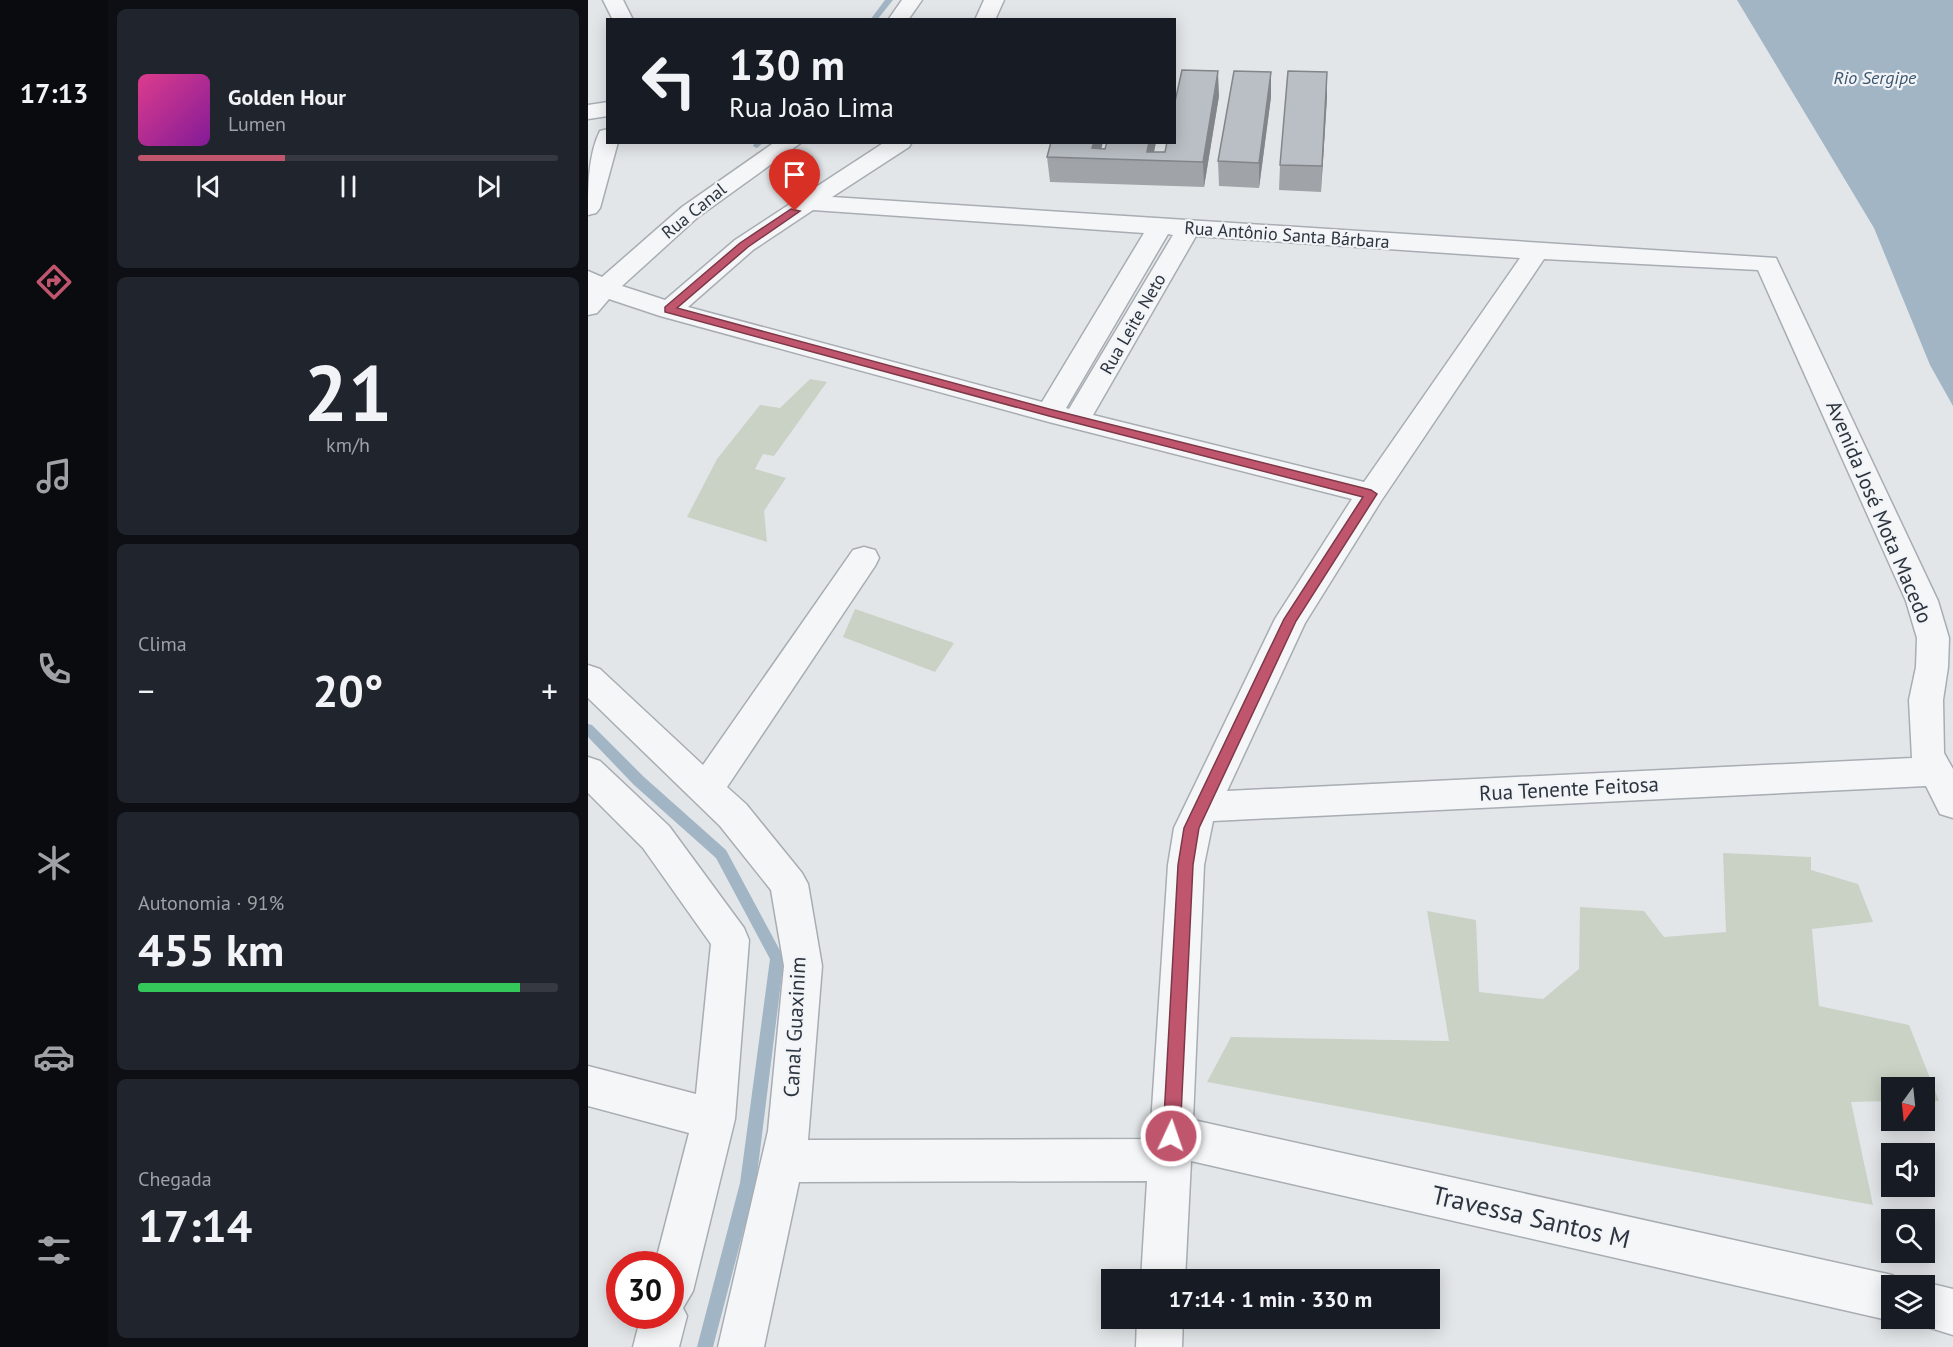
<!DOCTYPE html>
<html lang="pt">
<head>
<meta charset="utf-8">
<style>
	:root { --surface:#171b24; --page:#20242c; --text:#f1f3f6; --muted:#9ea1a6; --line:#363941; --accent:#c0566e }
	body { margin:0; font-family:"PT Sans",sans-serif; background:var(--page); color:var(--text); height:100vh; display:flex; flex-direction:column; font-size:22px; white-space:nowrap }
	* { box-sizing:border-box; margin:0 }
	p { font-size:20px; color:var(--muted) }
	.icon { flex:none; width:33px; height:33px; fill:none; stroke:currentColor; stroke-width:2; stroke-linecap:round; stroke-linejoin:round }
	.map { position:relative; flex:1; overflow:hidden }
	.sheet { display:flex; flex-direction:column; gap:9px; padding:9px; background:#0d0f14; width:480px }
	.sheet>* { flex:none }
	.top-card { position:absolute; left:18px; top:18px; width:570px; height:126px; border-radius:0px; box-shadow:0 3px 15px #0003; background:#171b24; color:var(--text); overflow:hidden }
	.needle { width:39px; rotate:195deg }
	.tools { position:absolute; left:1293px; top:1077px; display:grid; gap:12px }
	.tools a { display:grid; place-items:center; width:54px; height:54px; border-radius:0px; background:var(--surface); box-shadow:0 3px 15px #0003; font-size:30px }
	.speed { position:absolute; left:18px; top:1251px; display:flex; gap:12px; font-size:30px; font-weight:700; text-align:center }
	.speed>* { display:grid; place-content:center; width:78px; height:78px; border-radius:50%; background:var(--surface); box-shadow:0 3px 15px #0003; line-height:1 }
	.speed .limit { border:9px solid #d22; background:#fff; color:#111 }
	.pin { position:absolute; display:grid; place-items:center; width:51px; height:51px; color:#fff; margin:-62px -26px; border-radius:50% 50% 50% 0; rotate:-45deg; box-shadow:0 0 6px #0007 }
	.pin .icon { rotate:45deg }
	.me { position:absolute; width:66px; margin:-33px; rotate:3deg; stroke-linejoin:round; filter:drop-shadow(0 0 4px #0008) }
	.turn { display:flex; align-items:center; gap:21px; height:126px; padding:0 24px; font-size:27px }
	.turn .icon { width:78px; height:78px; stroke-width:2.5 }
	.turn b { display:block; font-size:42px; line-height:51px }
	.big { font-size:45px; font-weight:700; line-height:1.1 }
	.sheet .widget { flex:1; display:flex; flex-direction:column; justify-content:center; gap:9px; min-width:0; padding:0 21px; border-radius:9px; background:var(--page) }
	.sheet .dial { align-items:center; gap:0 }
	.dial b { font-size:78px; line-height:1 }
	.song { display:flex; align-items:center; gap:18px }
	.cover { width:72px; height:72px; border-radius:9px; background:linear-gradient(135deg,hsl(330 70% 55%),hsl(290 70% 35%)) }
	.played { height:6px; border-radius:3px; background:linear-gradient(90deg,var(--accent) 35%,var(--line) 35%) }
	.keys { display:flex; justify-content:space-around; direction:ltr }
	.heat { display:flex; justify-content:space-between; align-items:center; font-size:33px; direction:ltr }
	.charge { height:9px; border-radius:4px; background:linear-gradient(90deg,#34c759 91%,var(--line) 0) }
	.trip { position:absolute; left:513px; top:1269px; width:339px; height:60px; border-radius:0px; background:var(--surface); box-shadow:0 3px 15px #0003; font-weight:700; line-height:60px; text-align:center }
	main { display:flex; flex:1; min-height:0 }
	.tabs { display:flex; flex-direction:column; width:108px; justify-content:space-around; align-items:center; background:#090b0e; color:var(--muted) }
	.tabs .icon { width:42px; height:42px }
	.tabs .selected { color:var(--accent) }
	.tabs b { font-size:27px; color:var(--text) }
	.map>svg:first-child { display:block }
	.green { fill:#c9d2c5 }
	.water { fill:#a2b5c5 }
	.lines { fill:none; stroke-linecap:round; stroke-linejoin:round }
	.stream { fill:#a2b5c5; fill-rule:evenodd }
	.minor-casing { stroke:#a8adb3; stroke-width:3 }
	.minor { fill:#f5f6f8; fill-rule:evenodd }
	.wall { fill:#a0a4a9 }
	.shaded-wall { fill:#82868a }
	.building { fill:#babfc5; stroke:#82868a; stroke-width:1.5 }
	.route { fill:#c0566e; stroke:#7d3848; stroke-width:1.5 }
	.labels { text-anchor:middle; stroke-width:4.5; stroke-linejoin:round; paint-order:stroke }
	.far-water-label { font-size:18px; font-style:italic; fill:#3b566f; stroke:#f2f4f7 }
	.far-street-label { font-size:18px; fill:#2c353f; stroke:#f2f4f7 }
	.street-label { font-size:21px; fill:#2c353f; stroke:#f2f4f7 }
	.near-street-label { font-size:26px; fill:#2c353f; stroke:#f2f4f7 }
</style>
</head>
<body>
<main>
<nav class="tabs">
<b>17:13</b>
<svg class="icon selected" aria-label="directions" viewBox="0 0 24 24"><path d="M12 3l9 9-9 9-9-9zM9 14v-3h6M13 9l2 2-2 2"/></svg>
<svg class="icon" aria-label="music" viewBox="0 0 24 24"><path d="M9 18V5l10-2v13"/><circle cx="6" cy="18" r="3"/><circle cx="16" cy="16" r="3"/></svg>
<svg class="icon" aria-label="phone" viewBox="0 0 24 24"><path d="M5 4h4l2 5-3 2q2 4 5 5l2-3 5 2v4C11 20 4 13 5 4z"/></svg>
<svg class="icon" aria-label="climate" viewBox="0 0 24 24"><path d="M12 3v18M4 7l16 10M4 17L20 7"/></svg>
<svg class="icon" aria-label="car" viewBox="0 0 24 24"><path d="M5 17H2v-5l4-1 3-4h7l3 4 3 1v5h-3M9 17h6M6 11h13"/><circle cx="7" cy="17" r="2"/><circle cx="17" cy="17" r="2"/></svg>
<svg class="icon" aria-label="filters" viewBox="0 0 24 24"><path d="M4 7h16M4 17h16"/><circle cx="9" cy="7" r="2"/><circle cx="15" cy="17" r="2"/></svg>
</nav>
<section class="sheet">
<div class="widget">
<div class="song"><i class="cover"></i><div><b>Golden Hour</b><p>Lumen</p></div></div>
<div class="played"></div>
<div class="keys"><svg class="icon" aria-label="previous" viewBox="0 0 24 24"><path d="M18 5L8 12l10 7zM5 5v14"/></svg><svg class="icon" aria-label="pause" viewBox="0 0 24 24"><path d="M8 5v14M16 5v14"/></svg><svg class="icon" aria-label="next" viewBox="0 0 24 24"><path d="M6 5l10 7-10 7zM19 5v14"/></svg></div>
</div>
<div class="widget dial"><b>21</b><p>km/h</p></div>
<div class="widget"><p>Clima</p>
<div class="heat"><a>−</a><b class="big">20°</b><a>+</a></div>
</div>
<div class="widget"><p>Autonomia · 91%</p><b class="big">455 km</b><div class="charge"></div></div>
<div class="widget"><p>Chegada</p><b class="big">17:14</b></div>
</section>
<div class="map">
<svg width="1365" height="1347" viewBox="0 0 1365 1347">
	<rect width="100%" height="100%" fill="#e3e6e9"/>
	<g class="green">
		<polygon points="222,379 239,382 186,456 175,454 167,469 198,478 176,511 179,542 99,517 129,459 172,405 192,408"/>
		<polygon points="267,609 366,643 347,672 255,637"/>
		<polygon points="1135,853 1223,857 1223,870 1270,884 1285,922 1224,929 1231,1006 1321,1025 1351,1101 1337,1101 1336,1088 1304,1088 1303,1101 1263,1102 1285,1205 619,1082 643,1037 861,1041 839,911 888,920 891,992 955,999 991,969 992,907 1056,911 1076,937 1138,932"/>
	</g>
	<polygon class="water" points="1149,0 1365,0 1365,406 1342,365 1286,228"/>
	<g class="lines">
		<g class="stream">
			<polygon points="297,0 305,0 289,20 282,20"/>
			<polygon points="167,142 176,142 169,148 165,146"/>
			<polygon points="0,724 4,725 56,777 138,850 196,958 168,1183 125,1347 109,1347 152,1183 182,959 128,858 46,785 0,737"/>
		</g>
		<g class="minor-casing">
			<g id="minor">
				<polygon points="15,0 35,0 45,20 25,20"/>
				<polygon points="314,0 334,0 320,20 300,20"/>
				<polygon points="396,0 416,0 407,20 387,20"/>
				<polygon points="20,102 20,116 0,119 0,105"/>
				<path d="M 20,129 L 20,142 L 30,142 L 12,208 L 8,213 L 0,215 C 0,188 0,155 12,131 Z"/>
				<path d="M 187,142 L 214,142 L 110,217 L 34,286 L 77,300 L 147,240 L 297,142 L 324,142 L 321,147 L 244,197 L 1188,258 L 1350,601 L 1361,638 L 1360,667 L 1355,700 L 1356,753 L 1365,769 L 1365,818 L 1352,814 L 1338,786 L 625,821 L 616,865 L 605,1120 L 1304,1275 L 1320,1282 L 1321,1286 L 1304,1286 L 1304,1318 L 1309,1318 L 1304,1321 L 603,1161 L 597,1280 L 553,1280 L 559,1181 L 211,1182 L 176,1347 L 130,1347 L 180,1131 L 196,966 L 183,890 L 132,826 L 0,698 L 0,665 L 12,669 L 115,765 L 265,550 L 276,547 L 287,550 L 291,558 L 287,566 L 139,787 L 158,804 L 214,873 L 220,884 L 234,966 L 220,1140 L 562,1139 L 580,865 L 586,828 L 687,619 L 764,499 L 461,422 L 72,316 L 21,299 L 9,313 L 0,315 L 0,271 L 14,277 L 94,207 ZM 225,210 L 556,233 L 454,402 L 100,307 L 165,250 ZM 580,234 L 585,235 L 481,409 L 478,408 ZM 608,236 L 932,258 L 776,482 L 505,415 ZM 956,259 L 1170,270 L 1318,601 L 1329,638 L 1328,667 L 1321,700 L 1324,758 L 639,791 L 717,623 L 793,501 Z"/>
				<polygon points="0,757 12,761 81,826 156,928 161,940 147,1119 105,1291 95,1308 99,1316 91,1347 45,1347 53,1316 82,1316 82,1264 67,1264 101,1133 0,1106 0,1066 108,1094 123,944 55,848 0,793"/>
				<polygon points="1336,1282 1365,1289 1365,1335 1320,1321 1319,1318 1336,1318 1336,1286 1328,1286"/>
				<polygon points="549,1318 595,1318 594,1347 548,1347"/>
			</g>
		</g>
		<use href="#minor" class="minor"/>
	</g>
	<g class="wall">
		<polygon points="683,72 683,97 671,188 631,186 630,161"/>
		<polygon points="631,96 616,187 462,182 459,157 513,149 517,149 519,142 568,142 566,152 577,152"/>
		<polygon points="739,97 733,192 691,190 692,165"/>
	</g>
	<g class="shaded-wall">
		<polygon points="630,71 631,96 616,187 615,162"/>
		<polygon points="683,72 683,97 671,188 671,163"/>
		<polygon points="739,72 739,97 733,192 734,166"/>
		<polygon points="506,142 515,142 511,159 504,148"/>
		<polygon points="561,142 568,142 564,161 559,152"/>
	</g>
	<g class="building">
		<polygon points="594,70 630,71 615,162 459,157 463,142 506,142 504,148 517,149 519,142 561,142 559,152 577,152 579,142 586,142 586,106"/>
		<polygon points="646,71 683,72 671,163 630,161"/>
		<polygon points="700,71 739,72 734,166 692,165"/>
	</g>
	<polygon class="route" points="203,209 212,211 160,247 89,308 461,409 783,490 789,494 708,621 611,828 605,865 592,1136 589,1142 583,1144 577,1142 575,1136 590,865 596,828 696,619 775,497 461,416 77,312 77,307 152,243"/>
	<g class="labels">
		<g class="far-water-label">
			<text x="1287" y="84">Rio Sergipe</text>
		</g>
		<g class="far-street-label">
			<text transform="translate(106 211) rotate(-39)" y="6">Rua Canal</text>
			<text transform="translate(699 235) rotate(4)" y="6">Rua Antônio Santa Bárbara</text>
			<text transform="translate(545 324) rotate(-60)" y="6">Rua Leite Neto</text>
		</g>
		<g class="street-label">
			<text transform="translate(1291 512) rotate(67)" y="7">Avenida José Mota Macedo</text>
			<text transform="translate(981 789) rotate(-3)" y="7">Rua Tenente Feitosa</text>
			<text transform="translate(207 1027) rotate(-87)" y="7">Canal Guaxinim</text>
		</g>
		<g class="near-street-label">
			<text transform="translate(943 1217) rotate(13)" y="9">Travessa Santos M</text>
		</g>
	</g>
</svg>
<div class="tools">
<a><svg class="needle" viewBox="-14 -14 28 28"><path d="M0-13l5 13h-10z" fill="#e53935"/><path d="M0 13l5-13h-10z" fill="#9ea1a6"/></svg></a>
<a><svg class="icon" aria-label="sound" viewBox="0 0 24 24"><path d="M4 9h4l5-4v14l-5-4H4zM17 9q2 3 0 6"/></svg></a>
<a><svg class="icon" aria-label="search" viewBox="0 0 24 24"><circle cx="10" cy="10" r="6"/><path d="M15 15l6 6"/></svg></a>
<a><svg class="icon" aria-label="layers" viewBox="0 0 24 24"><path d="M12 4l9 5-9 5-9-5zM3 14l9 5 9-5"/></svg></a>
</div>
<div class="speed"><div class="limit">30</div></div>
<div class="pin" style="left:207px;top:211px;background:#d93025"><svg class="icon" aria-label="arrive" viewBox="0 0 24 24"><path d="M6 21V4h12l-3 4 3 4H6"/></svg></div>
<svg class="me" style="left:583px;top:1136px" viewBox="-20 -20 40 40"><circle r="17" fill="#c0566e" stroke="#fff" stroke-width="3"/><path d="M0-11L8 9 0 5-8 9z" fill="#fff"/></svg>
<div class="trip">17:14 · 1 min · 330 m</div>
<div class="top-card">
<div class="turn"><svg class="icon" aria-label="left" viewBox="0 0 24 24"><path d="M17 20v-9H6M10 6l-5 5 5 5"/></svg><div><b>130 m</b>Rua João Lima</div></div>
</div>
</div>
</main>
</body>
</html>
